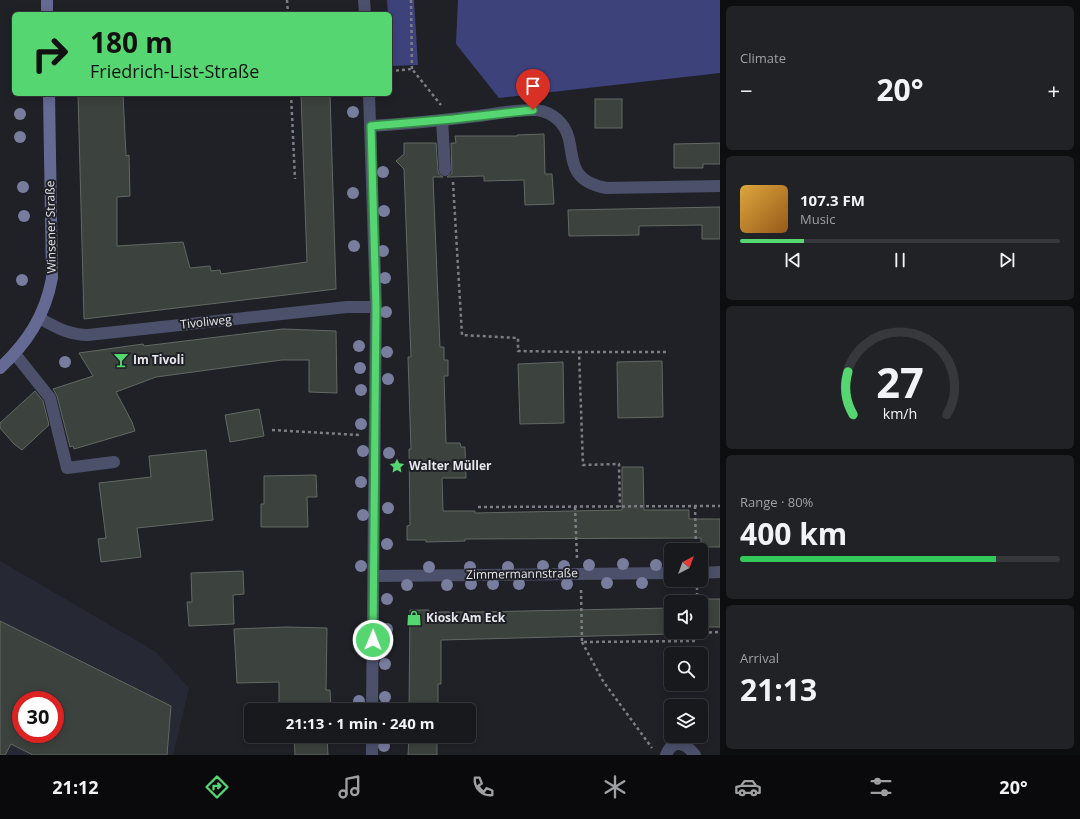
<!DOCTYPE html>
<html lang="en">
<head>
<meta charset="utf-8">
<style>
	:root { --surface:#18191d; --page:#212226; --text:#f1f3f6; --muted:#9fa0a4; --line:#36383b; --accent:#55d671 }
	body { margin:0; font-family:"Open Sans",sans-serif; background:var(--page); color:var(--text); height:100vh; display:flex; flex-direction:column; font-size:15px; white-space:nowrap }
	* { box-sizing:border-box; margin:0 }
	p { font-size:13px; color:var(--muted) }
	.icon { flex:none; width:22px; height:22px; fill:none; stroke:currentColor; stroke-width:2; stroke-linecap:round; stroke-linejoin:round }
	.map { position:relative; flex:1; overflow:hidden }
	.drawer { display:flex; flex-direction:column; gap:6px; padding:6px; background:#0d0e10; width:360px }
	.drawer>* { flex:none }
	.hud { position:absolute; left:12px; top:12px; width:380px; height:84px; border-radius:6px; box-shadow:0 2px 10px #0003,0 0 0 1px var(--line); background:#55d671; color:#111; overflow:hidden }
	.needle { width:26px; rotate:41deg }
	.controls { position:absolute; left:664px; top:543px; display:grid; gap:8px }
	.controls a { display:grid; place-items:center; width:44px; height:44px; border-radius:6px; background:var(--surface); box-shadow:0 2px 10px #0003,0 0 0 1px var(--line); font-size:20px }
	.speed { position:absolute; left:12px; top:691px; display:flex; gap:8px; font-size:20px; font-weight:700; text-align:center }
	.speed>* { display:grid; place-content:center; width:52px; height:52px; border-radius:50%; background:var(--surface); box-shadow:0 2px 10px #0003,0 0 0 1px var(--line); line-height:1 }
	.speed .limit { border:6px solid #d22; background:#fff; color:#111 }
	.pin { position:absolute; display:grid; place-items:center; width:34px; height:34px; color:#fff; margin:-41px -17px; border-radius:50% 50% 50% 0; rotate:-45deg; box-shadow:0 0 4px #0007 }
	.pin .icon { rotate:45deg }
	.me { position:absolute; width:44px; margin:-22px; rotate:1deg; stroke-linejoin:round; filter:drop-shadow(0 0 3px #0008) }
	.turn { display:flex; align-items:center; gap:14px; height:84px; padding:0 12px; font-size:18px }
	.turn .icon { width:52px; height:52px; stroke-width:2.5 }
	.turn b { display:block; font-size:28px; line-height:34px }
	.big { font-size:30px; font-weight:700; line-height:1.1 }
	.drawer .card { flex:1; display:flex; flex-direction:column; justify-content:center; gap:6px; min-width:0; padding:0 14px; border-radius:6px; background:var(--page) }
	.drawer .dial { align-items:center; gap:0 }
	.dial svg { height:104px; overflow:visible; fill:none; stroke:var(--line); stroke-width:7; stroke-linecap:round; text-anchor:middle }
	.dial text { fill:var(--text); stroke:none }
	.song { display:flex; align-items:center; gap:12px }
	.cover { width:48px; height:48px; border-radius:6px; background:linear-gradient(135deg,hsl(40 70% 55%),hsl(30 70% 35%)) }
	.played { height:4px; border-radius:2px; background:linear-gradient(90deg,var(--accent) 20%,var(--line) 20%) }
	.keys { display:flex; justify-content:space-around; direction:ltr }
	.heat { display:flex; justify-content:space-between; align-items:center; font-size:22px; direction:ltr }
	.charge { height:6px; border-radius:3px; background:linear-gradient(90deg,#34c759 80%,var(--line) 0) }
	.trip { position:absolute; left:244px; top:703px; width:232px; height:40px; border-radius:6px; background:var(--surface); box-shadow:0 2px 10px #0003,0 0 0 1px var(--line); font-weight:700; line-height:40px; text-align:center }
	.dock { display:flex; height:64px; justify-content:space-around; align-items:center; background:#0a0a0c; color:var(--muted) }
	.dock .icon { width:28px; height:28px }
	.dock .on { color:var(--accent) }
	.dock b { font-size:18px; color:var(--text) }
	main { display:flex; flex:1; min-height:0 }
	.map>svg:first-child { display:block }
	.built { fill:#262834; fill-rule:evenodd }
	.green { fill:#3e427b }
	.building { fill:#3c423d; stroke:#626963; fill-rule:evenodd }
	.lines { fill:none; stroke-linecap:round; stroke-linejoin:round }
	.path { stroke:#7d7e84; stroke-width:2.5; stroke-dasharray:3 3; stroke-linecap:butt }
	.service { stroke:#4c506a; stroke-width:12 }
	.minor { stroke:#4c506a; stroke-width:12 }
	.secondary { stroke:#646a94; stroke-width:12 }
	.tree { fill:#787d9e }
	.route-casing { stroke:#378b49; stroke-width:10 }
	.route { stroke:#55d671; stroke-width:7 }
	.labels { text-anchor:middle; stroke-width:4; stroke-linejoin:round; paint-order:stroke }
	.street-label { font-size:12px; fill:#e7e8ed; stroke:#202127 }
	.poi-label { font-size:12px; font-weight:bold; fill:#e7e8ed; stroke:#202127; text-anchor:start }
</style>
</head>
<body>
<main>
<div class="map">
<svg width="720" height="755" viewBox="0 0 720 755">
	<rect width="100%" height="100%" fill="#202127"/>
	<path class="built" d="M 0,561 L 156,652 L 189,688 L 173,755 L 0,755 ZM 21,700 L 55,700 L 55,734 L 21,734 Z"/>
	<g class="green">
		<polygon points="387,0 414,0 418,65 391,66 390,14 388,14"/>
		<polygon points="458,0 720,0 720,73 499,98 456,44"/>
	</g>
	<g class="building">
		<polygon points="78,94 123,94 126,156 129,155 130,196 117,197 117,246 183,242 190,268 210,266 211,271 220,270 221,274 307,262 301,94 330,94 336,289 84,319"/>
		<rect x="595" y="99" width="27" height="29"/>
		<polygon points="544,134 545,174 552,174 554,204 525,205 524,180 484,181 484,176 447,177 452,173 451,143 456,143 455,136 517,136 517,135"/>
		<polygon points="404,143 436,143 438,171 439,174 443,177 433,177 440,347 444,347 444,360 448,360 448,376 444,376 446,443 460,443 461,447 465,447 466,478 442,478 443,511 475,511 475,513 622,510 622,467 643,467 644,510 689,510 689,519 720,519 720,547 701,547 701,538 465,539 465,541 426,542 426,540 407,540 407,526 410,525 409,449 411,449 408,357 411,357 404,169 396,161 404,154"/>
		<polygon points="720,143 720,164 703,164 703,168 674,168 674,144"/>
		<polygon points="720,207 720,239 702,239 702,225 639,226 639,235 569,236 568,210"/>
		<polygon points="283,329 336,331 337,393 309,392 309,360 282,360 156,377 116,392 132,422 135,431 74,449 73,446 70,447 57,396 53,389 93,376 79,353 143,344 144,346"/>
		<polygon points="662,361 663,417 618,418 617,362"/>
		<polygon points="563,362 564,423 520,424 518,364"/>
		<polygon points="35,391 43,401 49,425 22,450 14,444 0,428 0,423"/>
		<polygon points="259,409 264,436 230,442 225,415"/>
		<polygon points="206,450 213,520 137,528 141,557 101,562 98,539 106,538 99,483 151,477 149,456"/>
		<polygon points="316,475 317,497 307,497 308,527 261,527 261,504 264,504 264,476"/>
		<polygon points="243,571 244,594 233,595 234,624 189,626 187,602 192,602 191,573"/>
		<rect x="701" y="599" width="19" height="28"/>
		<polygon points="671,608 671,634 441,640 441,684 438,684 438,710 409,710 410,610 429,610 429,612 476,612"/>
		<path d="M 0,621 L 171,706 L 167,755 L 33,755 L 11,744 L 5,755 L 0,755 ZM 21,700 L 55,700 L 55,734 L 21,734 Z"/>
		<polygon points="286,627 327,628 326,690 330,690 331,710 279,710 279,682 237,683 234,629"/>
		<polygon points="294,736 327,736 328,755 295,755"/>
		<polygon points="409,736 437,736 437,755 408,755"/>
	</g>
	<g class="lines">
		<g class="path">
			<polyline points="287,0 288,14"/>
			<polyline points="411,0 412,69"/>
			<polyline points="390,71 412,69 441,105"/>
			<polyline points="291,94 295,179"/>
			<polyline points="453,182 462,335 518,338 518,351 579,352 583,465 619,464 620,507"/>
			<polyline points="579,352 666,352"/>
			<polyline points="272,430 359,435"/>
			<polyline points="695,506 696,550"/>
			<polyline points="478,507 720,506"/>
			<polyline points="575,507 577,558"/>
			<polyline points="697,587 697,602"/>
			<polyline points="581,590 582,642 697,641 697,632"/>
			<polyline points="697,633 720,632"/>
			<polyline points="582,642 603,681 652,748"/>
		</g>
		<g class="service">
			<polyline points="442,120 445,170"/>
			<polyline points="15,354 50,398 67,468 114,462"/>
		</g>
		<g class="minor">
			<polyline points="364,0 365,14"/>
			<polyline points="369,94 376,307 372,710"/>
			<path d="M 371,126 C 404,124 436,121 469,117 C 490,115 511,110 533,110 C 539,110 547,112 553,116 C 586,138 553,178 606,188 L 720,186"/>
			<path d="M 39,318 C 56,327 68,335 88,335 L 347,307 L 376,307"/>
			<polyline points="701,573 720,572"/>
			<polyline points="374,576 671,573"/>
			<polyline points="372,755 372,736"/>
			<path d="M 666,755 C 673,738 686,743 695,755"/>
		</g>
		<g class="secondary">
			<polyline points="47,0 47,14"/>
			<path d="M 0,368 C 27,343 45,316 52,278 L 49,94"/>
		</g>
	</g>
	<g class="tree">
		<circle cx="353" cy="112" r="6"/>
		<circle cx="20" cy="114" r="6"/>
		<circle cx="20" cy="137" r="6"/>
		<circle cx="383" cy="172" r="6"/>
		<circle cx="23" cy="187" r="6"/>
		<circle cx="353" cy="193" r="6"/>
		<circle cx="384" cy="211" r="6"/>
		<circle cx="24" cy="216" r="6"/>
		<circle cx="354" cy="246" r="6"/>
		<circle cx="383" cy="251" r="6"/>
		<circle cx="385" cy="278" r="6"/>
		<circle cx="22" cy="280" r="6"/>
		<circle cx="386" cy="312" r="6"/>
		<circle cx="359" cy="346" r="6"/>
		<circle cx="387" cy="352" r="6"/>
		<circle cx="65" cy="362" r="6"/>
		<circle cx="360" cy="368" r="6"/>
		<circle cx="388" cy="379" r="6"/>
		<circle cx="361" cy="390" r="6"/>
		<circle cx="361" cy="424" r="6"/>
		<circle cx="363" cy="451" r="6"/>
		<circle cx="389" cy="453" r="6"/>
		<circle cx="361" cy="482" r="6"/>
		<circle cx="388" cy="508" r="6"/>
		<circle cx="363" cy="515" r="6"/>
		<circle cx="387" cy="544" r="6"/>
		<circle cx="623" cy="564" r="6"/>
		<circle cx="589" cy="565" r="6"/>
		<circle cx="656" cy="565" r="6"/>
		<circle cx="361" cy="566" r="6"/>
		<circle cx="543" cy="566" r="6"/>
		<circle cx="564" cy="566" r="6"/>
		<circle cx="429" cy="567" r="6"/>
		<circle cx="470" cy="567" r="6"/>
		<circle cx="508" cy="567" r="6"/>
		<circle cx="607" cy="583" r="6"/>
		<circle cx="642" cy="583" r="6"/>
		<circle cx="471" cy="584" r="6"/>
		<circle cx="493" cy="584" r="6"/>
		<circle cx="519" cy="584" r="6"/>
		<circle cx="567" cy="584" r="6"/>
		<circle cx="407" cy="585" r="6"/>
		<circle cx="447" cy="585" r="6"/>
		<circle cx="387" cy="599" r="6"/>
		<circle cx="387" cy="629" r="6"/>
		<circle cx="360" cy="632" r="6"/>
		<circle cx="385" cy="664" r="6"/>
		<circle cx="385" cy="697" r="6"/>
		<circle cx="359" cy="701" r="6"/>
		<circle cx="384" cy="746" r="6"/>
	</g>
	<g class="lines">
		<g class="route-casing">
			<polyline id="route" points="373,640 376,307 371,126 453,119 533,110"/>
		</g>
		<use href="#route" class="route"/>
	</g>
	<defs>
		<g id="bar-bare" transform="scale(1.2)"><path d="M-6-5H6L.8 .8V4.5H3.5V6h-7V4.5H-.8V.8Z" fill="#55d671" stroke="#202127" stroke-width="2.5" paint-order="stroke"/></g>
		<g id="sight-bare" transform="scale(1.2)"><path d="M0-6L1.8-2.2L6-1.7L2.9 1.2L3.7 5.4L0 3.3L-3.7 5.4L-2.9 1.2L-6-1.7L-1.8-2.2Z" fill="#55d671" stroke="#202127" stroke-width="2.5" paint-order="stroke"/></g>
		<g id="shop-bare" transform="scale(1.2)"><path d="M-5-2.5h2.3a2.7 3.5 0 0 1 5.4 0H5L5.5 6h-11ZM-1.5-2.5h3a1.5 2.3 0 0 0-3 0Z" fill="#55d671" stroke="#202127" stroke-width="2.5" paint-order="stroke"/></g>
	</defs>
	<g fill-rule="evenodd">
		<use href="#bar-bare" x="121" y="360"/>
		<use href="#sight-bare" x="397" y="466"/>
		<use href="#shop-bare" x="414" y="618"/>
	</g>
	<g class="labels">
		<g class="street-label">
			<text transform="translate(51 227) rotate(-91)" y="4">Winsener Straße</text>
			<text transform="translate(206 322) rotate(-6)" y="4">Tivoliweg</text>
			<text transform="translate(522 574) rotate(-1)" y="4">Zimmermannstraße</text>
		</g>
		<g class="poi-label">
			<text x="133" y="364">Im Tivoli</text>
			<text x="409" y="470">Walter Müller</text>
			<text x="426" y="622">Kiosk Am Eck</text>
		</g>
	</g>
</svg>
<div class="controls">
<a><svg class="needle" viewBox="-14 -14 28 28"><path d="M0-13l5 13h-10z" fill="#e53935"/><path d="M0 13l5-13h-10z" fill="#9fa0a4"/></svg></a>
<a><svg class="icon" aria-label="sound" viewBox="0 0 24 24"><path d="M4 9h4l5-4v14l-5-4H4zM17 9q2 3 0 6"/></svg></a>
<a><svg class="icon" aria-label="search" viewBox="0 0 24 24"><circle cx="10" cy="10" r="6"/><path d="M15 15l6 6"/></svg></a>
<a><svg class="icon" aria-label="layers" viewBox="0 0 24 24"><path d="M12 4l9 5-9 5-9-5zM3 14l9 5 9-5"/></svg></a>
</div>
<div class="speed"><div class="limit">30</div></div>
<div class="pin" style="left:533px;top:110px;background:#d93025"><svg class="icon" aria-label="arrive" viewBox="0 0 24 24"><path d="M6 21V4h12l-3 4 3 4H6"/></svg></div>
<svg class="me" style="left:373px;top:640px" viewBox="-20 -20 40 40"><circle r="17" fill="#55d671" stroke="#fff" stroke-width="3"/><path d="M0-11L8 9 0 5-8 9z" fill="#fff"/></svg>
<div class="trip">21:13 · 1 min · 240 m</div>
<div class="hud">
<div class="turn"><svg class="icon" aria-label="right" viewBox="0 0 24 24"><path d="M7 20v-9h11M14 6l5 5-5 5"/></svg><div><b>180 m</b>Friedrich-List-Straße</div></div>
</div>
</div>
<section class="drawer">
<div class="card"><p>Climate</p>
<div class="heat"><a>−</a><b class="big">20°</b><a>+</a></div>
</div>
<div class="card">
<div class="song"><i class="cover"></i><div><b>107.3 FM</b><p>Music</p></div></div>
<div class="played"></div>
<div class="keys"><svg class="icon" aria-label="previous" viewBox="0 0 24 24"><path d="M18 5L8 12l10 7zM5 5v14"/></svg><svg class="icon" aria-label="pause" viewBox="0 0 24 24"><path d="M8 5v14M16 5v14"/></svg><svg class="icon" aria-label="next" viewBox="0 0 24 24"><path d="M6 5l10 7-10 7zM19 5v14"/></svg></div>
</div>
<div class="card dial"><svg viewBox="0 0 100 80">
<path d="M14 69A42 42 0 1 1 86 69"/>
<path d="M14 69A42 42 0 0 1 10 36" stroke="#55d671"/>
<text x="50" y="56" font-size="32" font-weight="700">27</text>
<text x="50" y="72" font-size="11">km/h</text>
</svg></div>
<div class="card"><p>Range · 80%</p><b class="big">400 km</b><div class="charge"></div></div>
<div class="card"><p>Arrival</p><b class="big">21:13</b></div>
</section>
</main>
<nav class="dock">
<b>21:12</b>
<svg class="icon on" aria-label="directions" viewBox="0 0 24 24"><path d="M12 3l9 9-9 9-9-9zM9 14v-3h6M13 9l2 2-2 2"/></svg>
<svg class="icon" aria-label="music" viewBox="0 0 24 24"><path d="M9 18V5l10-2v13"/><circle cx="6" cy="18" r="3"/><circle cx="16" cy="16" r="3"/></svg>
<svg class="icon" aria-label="phone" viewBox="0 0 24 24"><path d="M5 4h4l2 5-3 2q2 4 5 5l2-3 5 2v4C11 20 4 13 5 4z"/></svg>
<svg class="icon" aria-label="climate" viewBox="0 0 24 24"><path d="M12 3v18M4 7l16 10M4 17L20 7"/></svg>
<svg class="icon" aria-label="car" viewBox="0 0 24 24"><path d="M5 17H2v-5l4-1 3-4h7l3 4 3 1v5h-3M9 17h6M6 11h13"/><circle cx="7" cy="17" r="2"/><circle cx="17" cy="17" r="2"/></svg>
<svg class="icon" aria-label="filters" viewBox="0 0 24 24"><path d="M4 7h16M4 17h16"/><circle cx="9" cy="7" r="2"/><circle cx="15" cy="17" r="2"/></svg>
<b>20°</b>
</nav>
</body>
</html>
